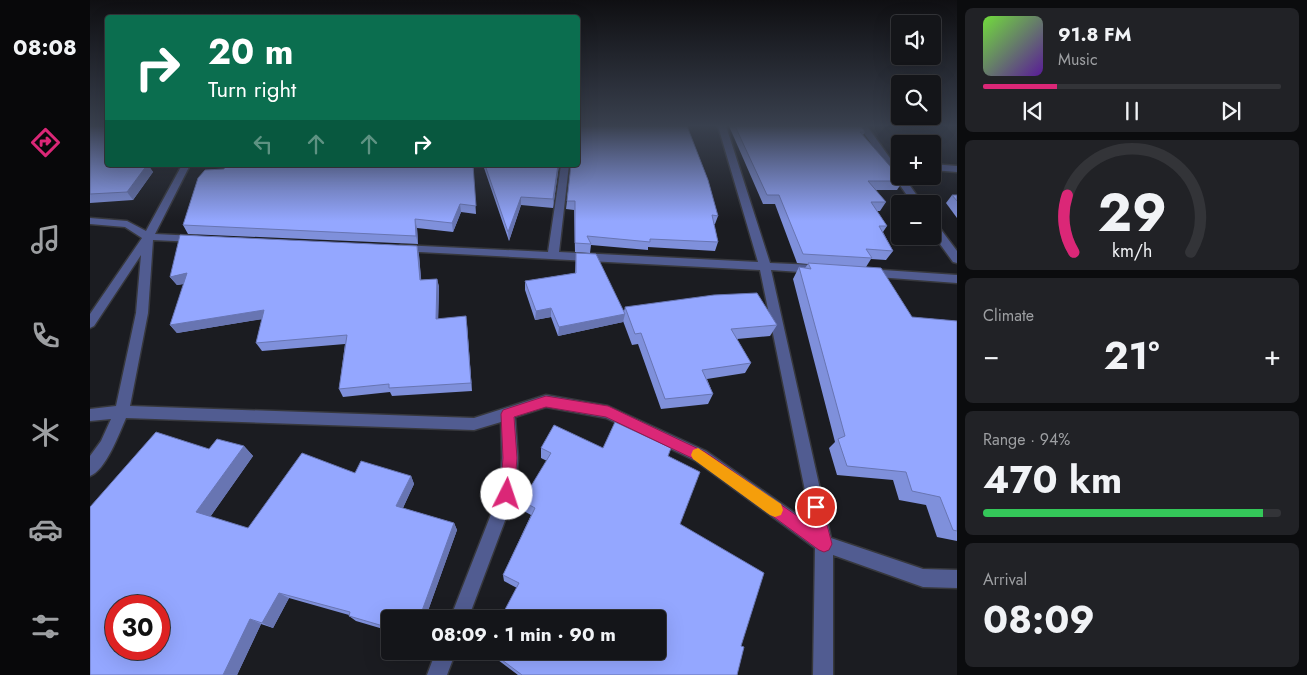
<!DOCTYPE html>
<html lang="en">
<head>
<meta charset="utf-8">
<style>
	:root { --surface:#141519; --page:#212226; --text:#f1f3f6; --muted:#9d9fa2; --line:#333438; --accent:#db2777 }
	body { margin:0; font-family:Jost,sans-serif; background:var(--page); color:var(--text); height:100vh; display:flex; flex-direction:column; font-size:19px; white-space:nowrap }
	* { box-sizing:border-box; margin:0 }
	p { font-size:16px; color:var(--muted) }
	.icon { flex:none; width:28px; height:28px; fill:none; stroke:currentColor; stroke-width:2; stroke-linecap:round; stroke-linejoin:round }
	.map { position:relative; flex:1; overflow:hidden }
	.details { display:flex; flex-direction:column; gap:8px; padding:8px; background:#0b0c0e; width:350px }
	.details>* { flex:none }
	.top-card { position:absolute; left:15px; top:15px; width:475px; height:152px; border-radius:5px; box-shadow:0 5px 20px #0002,0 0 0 1px var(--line); background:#0b6e4f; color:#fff; overflow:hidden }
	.controls { position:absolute; left:801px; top:15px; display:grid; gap:10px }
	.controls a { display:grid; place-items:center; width:50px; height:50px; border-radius:5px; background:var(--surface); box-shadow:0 5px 20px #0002,0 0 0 1px var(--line); font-size:25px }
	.speed { position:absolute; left:15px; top:595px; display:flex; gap:10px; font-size:25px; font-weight:700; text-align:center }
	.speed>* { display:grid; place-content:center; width:65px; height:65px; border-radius:50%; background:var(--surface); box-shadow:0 5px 20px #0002,0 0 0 1px var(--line); line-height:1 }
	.speed .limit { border:8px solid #d22; background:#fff; color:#111 }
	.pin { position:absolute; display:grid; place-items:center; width:42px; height:42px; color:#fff; margin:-21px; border:2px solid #fff; border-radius:50%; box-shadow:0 1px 5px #0007 }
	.me { position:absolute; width:55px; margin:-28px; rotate:4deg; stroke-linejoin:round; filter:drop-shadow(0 0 4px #0008) }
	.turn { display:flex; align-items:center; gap:18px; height:105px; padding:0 20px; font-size:22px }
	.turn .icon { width:65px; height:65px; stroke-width:2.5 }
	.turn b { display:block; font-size:35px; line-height:42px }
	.lanes { display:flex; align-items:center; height:48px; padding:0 20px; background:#0003; justify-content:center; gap:25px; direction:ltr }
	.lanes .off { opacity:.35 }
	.big { font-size:38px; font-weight:700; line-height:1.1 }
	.details .tile { flex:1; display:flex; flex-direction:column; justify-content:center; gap:8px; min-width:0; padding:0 18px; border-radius:8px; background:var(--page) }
	.details .dial { align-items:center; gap:0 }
	.dial svg { height:130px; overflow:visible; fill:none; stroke:var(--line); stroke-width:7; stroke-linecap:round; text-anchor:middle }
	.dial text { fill:var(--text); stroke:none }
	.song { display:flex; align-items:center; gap:15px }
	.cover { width:60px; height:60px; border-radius:8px; background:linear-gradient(135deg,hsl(100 70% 55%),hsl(270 70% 35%)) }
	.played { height:5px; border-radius:2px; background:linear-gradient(90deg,var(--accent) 25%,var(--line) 25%) }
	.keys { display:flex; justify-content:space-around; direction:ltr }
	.heat { display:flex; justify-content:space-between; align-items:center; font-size:28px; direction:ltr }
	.charge { height:8px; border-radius:4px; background:linear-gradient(90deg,#34c759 94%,var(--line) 0) }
	.trip { position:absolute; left:291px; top:610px; width:285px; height:50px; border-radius:5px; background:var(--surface); box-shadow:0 5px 20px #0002,0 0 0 1px var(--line); font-weight:700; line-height:50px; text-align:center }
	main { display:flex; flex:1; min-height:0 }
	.tab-bar { display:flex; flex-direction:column; width:90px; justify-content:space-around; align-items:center; background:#08080a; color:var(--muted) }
	.tab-bar .icon { width:35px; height:35px }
	.tab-bar .active { color:var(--accent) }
	.tab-bar b { font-size:22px; color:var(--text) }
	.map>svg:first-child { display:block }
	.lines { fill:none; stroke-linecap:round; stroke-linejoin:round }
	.minor-casing { stroke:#37383d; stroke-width:3 }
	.minor { fill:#515c91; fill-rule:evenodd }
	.wall { fill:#7f90db }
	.shaded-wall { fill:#6875b2 }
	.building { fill:#94a7ff; stroke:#6875b2; fill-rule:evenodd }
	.route { fill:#db2777; stroke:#8e194d }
	.slow { fill:#f59e0b }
</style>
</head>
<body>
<main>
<nav class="tab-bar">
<b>08:08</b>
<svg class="icon active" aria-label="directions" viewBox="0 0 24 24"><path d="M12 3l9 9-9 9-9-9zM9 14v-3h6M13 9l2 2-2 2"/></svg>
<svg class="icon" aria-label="music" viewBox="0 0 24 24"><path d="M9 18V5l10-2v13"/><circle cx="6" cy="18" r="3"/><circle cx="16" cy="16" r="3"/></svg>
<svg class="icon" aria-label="phone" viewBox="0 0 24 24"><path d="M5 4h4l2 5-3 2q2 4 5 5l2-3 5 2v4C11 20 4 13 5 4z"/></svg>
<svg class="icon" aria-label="climate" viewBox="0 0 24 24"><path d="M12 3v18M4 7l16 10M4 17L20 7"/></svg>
<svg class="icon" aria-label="car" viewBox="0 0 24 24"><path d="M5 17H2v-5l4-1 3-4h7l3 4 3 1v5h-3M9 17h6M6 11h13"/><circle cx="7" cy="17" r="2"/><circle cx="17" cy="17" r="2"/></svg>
<svg class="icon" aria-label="filters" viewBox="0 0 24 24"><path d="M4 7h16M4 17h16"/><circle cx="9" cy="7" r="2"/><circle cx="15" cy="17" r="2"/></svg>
</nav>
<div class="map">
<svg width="867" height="675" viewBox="0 0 867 675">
	<rect width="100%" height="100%" fill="#1b1c21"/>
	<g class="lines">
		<g class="minor-casing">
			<g id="minor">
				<path d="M 628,126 L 636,126 L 680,263 L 725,265 L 730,269 L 725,273 L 681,270 L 741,538 L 833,569 L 867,570 L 867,588 L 833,587 L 743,555 L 743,675 L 723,675 L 725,548 L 606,461 L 516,418 L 456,407 L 425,417 L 428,458 L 425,494 L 378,619 L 360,619 L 409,494 L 412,458 L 411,422 L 384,430 L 36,418 C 29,434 16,470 0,476 L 0,456 L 11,441 L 21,419 L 0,421 L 0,409 L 26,406 L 46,313 L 51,255 L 4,326 L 0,328 L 0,314 L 52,238 L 35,227 L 0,224 L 0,218 L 37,221 L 56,231 L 92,165 L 100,165 L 65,234 L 106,236 L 111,239 L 106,242 L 63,240 L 58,313 L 40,406 L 384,418 L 456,395 L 518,406 L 616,451 L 722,525 L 670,270 L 311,251 L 306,248 L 311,245 L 458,252 L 471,165 L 479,165 L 469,252 L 668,262 Z"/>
				<polygon points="769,126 777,126 810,172 810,176 813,176 833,204 823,204"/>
				<polygon points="842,164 867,166 867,172 842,170"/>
				<polygon points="842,222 846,223 867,251 867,263 863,262 842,233"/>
				<polygon points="778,269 867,275 867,283 774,276 772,273 774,270"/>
				<polygon points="346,651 366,651 357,675 337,675"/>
			</g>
		</g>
		<use href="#minor" class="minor"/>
	</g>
	<g class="wall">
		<polygon points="0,126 18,165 58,165 63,172 43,200 0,203"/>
		<polygon points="639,126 771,126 775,132 773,135 813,181 807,190 785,190 796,202 790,211 787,211 797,226 793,232 803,251 796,260 781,259 776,267 822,317 867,321 867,541 847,537 836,505 809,500 803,480 747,475 739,448 745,442 703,279 709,267 715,268 718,264 707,263 685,204 673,204"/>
		<polygon points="383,165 386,214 371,212 363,232 327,228 328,244 98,234 93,225"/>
		<polygon points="393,165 469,165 463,208 431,205 419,241"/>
		<polygon points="481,165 628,216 625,224 624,224 628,242 625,251 558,247 558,250 501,245 500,253 485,252 484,210 476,209"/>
		<polygon points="862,195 867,195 867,218 856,203"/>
		<polygon points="327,246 329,255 331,280 347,279 349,287 348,319 377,325 382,391 302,396 300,392 253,397 249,389 255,344 172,351 166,343 172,319 87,333 80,325 94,284 87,285 80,277"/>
		<polygon points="486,253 534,311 535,307 687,325 680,336 647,339 661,363 655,373 617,379 623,394 618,404 571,409 548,344 542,345 533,321 533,322 468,336 461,317 445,320 435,290 435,281 485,273"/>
		<polygon points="154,446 163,456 120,517 158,528 265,473 321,476 324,484 313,508 364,523 367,530 335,619 300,619 300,631 266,621 259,616 259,615 199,598 183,628 171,624 147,675 0,675 119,449"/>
		<polygon points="451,448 513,448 578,456 590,524 651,646 647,675 428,675 396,651 568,651 427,588 414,581 413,575 441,515 432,510 432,501 457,461 451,458"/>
	</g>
	<g class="shaded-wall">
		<polygon points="57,165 58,165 63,172 43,200 37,192"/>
		<polygon points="468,165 469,165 463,208 463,199"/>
		<polygon points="431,197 431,205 419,241 418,232"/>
		<polygon points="370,204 371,212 363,232 362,223"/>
		<polygon points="325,219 327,228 328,244 326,236"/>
		<polygon points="327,246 329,255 332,288 330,280"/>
		<polygon points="97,273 103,282 87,285 80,277"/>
		<polygon points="347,279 349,287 348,327 346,319"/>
		<polygon points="461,308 461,317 445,320 446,311"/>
		<polygon points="174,310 179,318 87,333 80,325"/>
		<polygon points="535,314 533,322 468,336 469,327"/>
		<polygon points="376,316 377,325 382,391 381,383"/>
		<polygon points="154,446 163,456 118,520 106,512"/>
		<polygon points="321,476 324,484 310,514 306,506"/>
		<polygon points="364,523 367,530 335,619 329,619"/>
		<polygon points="189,593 199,598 183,628 172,623"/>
		<polygon points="160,619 171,624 147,675 133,675"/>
	</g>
	<g class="building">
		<polygon points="0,126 18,126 18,165 57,165 37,192 0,194"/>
		<polygon points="488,126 597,126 618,180 628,216 622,215 628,242 560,239 560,242 497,236 501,244 485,243 485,201 477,201 481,165 488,165"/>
		<polygon points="645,126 771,126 775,132 770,132 813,181 778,181 796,202 781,202 797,226 789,226 803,251 776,249 782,258 713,254 689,195 677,195"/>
		<polygon points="137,165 383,165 386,206 370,204 362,223 325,219 326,236 93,225 108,178 115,170 134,169"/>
		<polygon points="395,165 468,165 463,199 431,197 418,232"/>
		<polygon points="862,195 867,195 867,201"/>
		<polygon points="90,235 327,246 330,280 347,279 346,319 376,316 381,383 299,388 299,384 249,389 257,335 166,343 174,310 80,325 97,273 80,277"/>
		<polygon points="486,253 506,254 535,314 469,327 461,308 446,311 435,281 486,273"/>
		<polygon points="718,263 791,268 822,317 867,321 867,531 863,530 850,497 822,491 816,472 757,466 748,439 755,436 709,267 721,269"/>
		<polygon points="667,293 687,325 641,329 661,363 612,370 623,394 575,399 551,333 545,334 535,307 624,295"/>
		<polygon points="525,422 581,448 578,456 610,472 590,524 674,573 651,646 654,647 647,675 432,675 400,651 568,651 568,619 410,619 429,583 413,575 445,508 432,501 461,453 451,448 464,425 513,448"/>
		<path d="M 66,432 L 119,449 L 127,439 L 154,446 L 106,512 L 158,528 L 212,453 L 265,473 L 271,461 L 321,476 L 306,506 L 364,523 L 329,619 L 300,619 L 300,628 L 259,616 L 260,612 L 189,593 L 172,623 L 160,619 L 133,675 L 0,675 L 0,507 ZM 26,606 L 69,606 L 69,649 L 26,649 Z"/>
	</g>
	<linearGradient id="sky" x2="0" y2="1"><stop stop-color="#0f0f12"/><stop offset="0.57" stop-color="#39404e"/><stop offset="1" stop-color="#39404e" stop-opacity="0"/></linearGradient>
	<rect width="867" height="221" fill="url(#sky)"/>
	<polygon class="route" points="456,396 518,406 615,452 723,527 719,507 721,502 726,500 731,502 742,544 739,550 734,552 729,550 606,460 516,417 456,407 424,417 427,458 424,494 422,499 417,501 412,499 410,494 413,458 411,414 413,410"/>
	<polygon class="slow" points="608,448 691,504 693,510 691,515 685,517 680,515 603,459 601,455 603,450"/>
</svg>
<div class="controls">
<a><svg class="icon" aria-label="sound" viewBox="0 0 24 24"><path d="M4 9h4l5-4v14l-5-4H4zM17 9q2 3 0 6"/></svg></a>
<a><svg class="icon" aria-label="search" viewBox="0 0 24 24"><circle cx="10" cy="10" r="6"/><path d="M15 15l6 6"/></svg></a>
<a>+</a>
<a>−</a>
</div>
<div class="speed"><div class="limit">30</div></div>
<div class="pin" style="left:726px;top:507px;background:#d93025"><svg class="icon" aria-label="arrive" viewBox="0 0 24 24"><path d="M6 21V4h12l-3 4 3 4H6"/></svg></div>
<svg class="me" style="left:417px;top:494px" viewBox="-20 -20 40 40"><circle r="19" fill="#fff"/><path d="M0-13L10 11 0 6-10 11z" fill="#db2777"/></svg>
<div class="trip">08:09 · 1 min · 90 m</div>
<div class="top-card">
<div class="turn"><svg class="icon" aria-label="right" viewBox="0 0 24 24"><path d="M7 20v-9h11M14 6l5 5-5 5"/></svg><div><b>20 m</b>Turn right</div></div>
<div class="lanes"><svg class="icon off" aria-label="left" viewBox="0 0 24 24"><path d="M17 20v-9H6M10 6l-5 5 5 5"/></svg><svg class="icon off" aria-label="ahead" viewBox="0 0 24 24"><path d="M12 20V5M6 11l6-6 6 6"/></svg><svg class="icon off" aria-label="ahead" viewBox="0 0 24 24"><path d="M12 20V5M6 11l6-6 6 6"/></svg><svg class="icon" aria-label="right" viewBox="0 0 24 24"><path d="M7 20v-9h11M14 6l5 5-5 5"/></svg></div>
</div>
</div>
<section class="details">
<div class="tile">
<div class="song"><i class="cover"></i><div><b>91.8 FM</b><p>Music</p></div></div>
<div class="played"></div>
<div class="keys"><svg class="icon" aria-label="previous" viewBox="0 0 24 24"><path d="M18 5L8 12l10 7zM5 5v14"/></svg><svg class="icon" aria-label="pause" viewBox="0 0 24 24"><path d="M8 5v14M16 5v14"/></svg><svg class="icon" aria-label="next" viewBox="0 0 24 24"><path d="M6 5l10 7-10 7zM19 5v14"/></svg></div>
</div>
<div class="tile dial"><svg viewBox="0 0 100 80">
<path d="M14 69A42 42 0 1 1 86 69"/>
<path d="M14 69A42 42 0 0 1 10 34" stroke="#db2777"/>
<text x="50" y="56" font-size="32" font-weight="700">29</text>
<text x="50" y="72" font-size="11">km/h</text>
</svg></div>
<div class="tile"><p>Climate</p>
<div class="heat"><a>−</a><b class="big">21°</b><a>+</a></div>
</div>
<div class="tile"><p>Range · 94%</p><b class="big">470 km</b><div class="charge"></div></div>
<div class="tile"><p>Arrival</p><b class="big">08:09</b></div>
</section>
</main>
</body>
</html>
